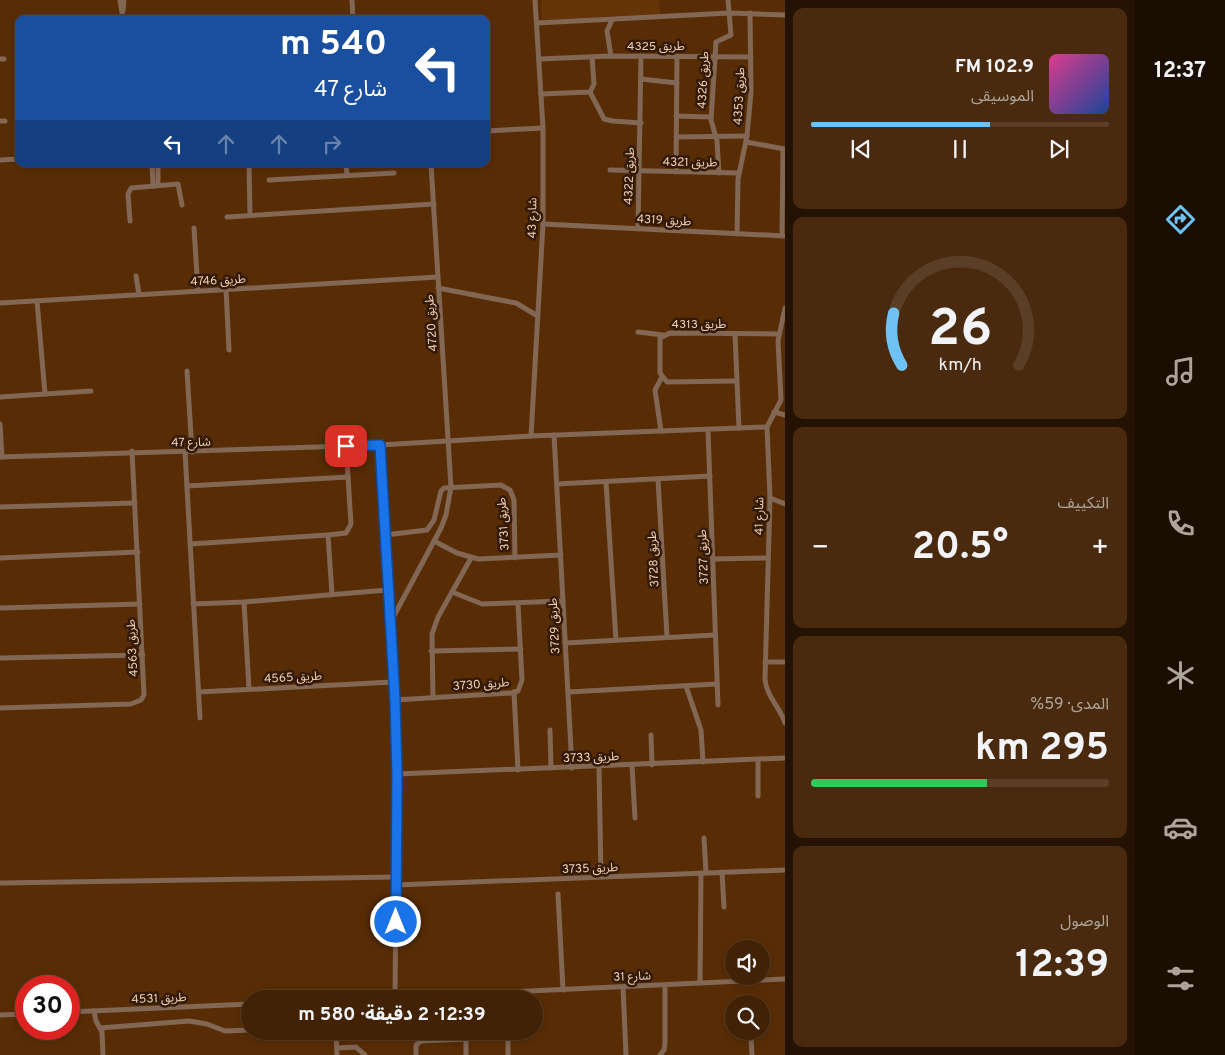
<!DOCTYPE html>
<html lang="ar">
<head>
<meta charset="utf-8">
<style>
	:root { --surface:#422204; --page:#492a0e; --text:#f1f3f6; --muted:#aea49a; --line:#5a3f26; --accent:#6fc2f4 }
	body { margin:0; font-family:Overpass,"Noto Sans Arabic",sans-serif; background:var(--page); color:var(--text); direction:rtl; height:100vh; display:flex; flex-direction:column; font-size:19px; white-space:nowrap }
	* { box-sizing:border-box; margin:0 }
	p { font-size:16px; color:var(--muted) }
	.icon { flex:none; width:28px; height:28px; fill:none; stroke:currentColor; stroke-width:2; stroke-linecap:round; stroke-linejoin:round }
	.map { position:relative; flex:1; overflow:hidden; direction:ltr }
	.drawer { display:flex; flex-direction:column; gap:8px; padding:8px; background:#241302; width:350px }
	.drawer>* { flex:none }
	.top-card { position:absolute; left:15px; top:15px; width:475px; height:152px; border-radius:10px; box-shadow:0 2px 8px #0003,0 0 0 1px var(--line); direction:rtl; background:#1a4fa0; color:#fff; overflow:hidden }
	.buttons { position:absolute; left:725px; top:940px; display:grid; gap:10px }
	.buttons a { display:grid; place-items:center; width:45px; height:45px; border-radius:50%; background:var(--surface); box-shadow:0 2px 8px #0003,0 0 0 1px var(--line); font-size:25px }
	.speed { position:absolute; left:15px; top:975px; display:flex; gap:10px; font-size:25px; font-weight:700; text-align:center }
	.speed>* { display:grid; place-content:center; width:65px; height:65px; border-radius:50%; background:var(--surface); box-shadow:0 2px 8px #0003,0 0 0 1px var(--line); line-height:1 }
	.speed .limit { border:8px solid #d22; background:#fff; color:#111 }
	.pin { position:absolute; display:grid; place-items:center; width:42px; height:42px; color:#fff; margin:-21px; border-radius:10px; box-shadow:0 2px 8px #0006 }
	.me { position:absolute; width:55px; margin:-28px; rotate:0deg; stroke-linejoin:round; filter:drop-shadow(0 0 4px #0008) }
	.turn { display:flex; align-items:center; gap:18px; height:105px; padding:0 20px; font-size:22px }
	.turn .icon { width:65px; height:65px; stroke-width:2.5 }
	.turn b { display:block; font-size:35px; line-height:42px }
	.lanes { display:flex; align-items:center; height:48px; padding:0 20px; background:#0003; justify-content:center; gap:25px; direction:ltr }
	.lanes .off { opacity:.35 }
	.big { font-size:38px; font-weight:700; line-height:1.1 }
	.drawer .widget { flex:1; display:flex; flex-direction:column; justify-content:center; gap:8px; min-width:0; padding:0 18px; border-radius:10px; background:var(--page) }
	.drawer .dial { align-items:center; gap:0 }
	.dial svg { height:130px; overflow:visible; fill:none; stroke:var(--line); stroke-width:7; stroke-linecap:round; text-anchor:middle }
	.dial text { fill:var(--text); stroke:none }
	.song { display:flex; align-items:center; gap:15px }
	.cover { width:60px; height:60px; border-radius:8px; background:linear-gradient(135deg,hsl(330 70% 55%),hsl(220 70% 35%)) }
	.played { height:5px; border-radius:2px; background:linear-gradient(90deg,var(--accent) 60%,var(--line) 60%) }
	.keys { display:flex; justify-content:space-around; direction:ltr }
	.heat { display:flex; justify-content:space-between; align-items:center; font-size:28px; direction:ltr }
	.charge { height:8px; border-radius:4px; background:linear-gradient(90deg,#34c759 59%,var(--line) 0) }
	.trip { position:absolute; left:241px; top:990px; width:302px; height:50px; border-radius:25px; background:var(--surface); box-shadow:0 2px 8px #0003,0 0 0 1px var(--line); font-weight:700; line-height:50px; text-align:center; direction:rtl }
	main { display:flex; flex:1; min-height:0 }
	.tabs { display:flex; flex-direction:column; width:90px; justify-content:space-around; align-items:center; background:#1a0e02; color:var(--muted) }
	.tabs .icon { width:35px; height:35px }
	.tabs .current { color:var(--accent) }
	.tabs b { font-size:22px; color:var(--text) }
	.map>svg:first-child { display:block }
	.built { fill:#653508 }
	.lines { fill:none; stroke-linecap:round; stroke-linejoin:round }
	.minor { stroke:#826754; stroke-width:5 }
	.route-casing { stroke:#114b97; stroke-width:12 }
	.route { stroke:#1a73e8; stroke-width:9 }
	.labels { text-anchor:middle; stroke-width:5; stroke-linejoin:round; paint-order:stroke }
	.street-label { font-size:12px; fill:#f1d0b8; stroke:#321a06 }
</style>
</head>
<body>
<main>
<nav class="tabs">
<b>12:37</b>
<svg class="icon current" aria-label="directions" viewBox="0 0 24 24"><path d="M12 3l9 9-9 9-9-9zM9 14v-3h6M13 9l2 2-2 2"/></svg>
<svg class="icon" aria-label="music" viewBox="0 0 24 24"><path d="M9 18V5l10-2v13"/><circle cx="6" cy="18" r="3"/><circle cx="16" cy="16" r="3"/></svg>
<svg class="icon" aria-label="phone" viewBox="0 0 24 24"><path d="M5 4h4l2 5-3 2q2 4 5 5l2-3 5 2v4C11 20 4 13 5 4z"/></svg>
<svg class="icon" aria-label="climate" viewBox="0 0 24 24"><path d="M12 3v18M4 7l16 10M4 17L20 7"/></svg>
<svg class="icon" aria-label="car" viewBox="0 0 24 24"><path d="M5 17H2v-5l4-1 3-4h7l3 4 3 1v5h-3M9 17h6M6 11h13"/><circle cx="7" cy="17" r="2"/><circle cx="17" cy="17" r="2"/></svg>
<svg class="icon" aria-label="filters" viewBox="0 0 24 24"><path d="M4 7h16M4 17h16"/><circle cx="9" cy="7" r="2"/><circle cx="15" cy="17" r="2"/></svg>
</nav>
<section class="drawer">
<div class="widget">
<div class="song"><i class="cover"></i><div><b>102.9 FM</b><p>الموسيقى</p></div></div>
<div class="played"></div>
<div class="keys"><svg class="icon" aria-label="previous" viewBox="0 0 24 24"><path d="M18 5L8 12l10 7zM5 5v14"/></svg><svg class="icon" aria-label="pause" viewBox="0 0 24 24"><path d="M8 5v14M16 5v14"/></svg><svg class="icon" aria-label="next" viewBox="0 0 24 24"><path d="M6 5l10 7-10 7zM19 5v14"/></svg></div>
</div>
<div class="widget dial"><svg viewBox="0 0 100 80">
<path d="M14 69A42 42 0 1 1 86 69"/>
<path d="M14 69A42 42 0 0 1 9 37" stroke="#6fc2f4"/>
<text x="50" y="56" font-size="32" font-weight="700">26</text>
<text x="50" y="72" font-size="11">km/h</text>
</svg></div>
<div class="widget"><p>التكييف</p>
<div class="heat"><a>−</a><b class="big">20.5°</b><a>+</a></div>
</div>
<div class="widget"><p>المدى · 59%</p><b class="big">295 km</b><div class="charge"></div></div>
<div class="widget"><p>الوصول</p><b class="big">12:39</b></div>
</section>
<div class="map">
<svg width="785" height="1055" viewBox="0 0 785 1055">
	<rect width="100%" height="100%" fill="#582d06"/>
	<polygon class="built" points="541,0 659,0 660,14 542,20"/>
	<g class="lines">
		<g class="minor">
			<polyline points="120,0 123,19"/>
			<polyline points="352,0 353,19"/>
			<polyline points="123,11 124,0"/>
			<polyline points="537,23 729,13 785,15"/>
			<polyline points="611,56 607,31 612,20"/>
			<polyline points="0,59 4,59"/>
			<polyline points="539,59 611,56 751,57"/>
			<polyline points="641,79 677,83"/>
			<polyline points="590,92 604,119 613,121 641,123"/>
			<polyline points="541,94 590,92 594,84 592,57"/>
			<polyline points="676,116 711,117"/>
			<polyline points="0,121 5,121"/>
			<polyline points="486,131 543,128"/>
			<polyline points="676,137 747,136"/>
			<polyline points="746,142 785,149"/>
			<polyline points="0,160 19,159"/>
			<polyline points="152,164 153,186"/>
			<polyline points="158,164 158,185"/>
			<polyline points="249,164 250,215"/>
			<polyline points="346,164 347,175"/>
			<polyline points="610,170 738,173"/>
			<polyline points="676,172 677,56"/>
			<polyline points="719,173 717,141 711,120 716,42 731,35 728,0"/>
			<polyline points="269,180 394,173"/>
			<polyline points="227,217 434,204"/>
			<polyline points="130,221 128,194 131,188 178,184 182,205"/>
			<polyline points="543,224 785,236"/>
			<polyline points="194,228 198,291"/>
			<polyline points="638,229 641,56"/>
			<polyline points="737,234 738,179 747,136 751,92 750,13"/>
			<polyline points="782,236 783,149"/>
			<polyline points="136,276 139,294"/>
			<polyline points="438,288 516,303 536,315"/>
			<polyline points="226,289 229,350"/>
			<polyline points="37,301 45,394"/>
			<polyline points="0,303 438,277"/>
			<path d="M 785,308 L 778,341 L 781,400 L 767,427 L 770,498 L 765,679 C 766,696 780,707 785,723"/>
			<polyline points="638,332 663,335"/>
			<polyline points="735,334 739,428"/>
			<polyline points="187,371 192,452"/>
			<polyline points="736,381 667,382 660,373 660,338 670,333 778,334"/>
			<polyline points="0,397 91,391"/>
			<polyline points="774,412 785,415"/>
			<polyline points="0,424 2,457"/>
			<polyline points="708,430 718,705"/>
			<polyline points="661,431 655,390 662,377"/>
			<polyline points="554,435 572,768"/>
			<polyline points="531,436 543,224 543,128 535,0"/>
			<polyline points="380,445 393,682"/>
			<polyline points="185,452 200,718"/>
			<polyline points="0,457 380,445 531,436 767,427"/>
			<polyline points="658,479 667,637"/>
			<polyline points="606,482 616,640"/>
			<polyline points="557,484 710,476"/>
			<polyline points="187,486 348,477"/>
			<polyline points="770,498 785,504"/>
			<polyline points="0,507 135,503"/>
			<polyline points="385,535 427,530 434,520 441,491 444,488 501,485 510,490 514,500 515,558"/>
			<polyline points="434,541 457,553 478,559 561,555"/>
			<polyline points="190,544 328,535"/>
			<polyline points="0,558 138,552"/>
			<polyline points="713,559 768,558"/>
			<polyline points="452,592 482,604 563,601"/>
			<polyline points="332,594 328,535 346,533 351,524 347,460"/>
			<polyline points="244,602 249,689"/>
			<polyline points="193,604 244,602 387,590"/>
			<polyline points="0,608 140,604"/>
			<polyline points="389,625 441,528 446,515 451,487 431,164"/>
			<polyline points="565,643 715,635"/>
			<polyline points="431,651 521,649"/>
			<polyline points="0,658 143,655"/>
			<polyline points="765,662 785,662"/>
			<polyline points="686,686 701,730 703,762"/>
			<polyline points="199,692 393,682 397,774 395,997"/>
			<polyline points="514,692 518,770"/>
			<polyline points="568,692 717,684"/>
			<polyline points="433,698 432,634 438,617 471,558"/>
			<polyline points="395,700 511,693 518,691 522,680 518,604"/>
			<polyline points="0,708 131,704 141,700 144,695 132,451"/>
			<polyline points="550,730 551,768"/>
			<polyline points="651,735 652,765"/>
			<polyline points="758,760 758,796"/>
			<polyline points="632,765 635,818"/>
			<polyline points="599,767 601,877"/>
			<polyline points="397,774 785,758"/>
			<polyline points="704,838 706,873"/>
			<polyline points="722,872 724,907"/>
			<polyline points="0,883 396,877"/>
			<polyline points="396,885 785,870"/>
			<polyline points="558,894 563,990"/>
			<polyline points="700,983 701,873"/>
			<polyline points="623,987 626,1055"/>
			<polyline points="362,999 785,979"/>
			<polyline points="94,1011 96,1021 102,1032 103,1055"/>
			<polyline points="69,1012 250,1004"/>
			<polyline points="0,1015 26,1014"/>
			<polyline points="100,1028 189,1021 207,1024 225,1031 250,1030"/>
			<polyline points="336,1031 337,1055"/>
			<polyline points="466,1031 466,1055"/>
			<polyline points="508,1031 508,1055"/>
			<polyline points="751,1039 752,1055"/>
			<polyline points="337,1048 356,1047 365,1055"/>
			<polyline points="416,1055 416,1045 421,1041 465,1039"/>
			<polyline points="660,1055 664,1050 665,1043 665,985"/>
		</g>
	</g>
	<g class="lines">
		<g class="route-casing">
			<polyline id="route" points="346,446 380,445 395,700 397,774 396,922"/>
		</g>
		<use href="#route" class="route"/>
	</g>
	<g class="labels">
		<g class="street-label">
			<text x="656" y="50">طريق 4325</text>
			<text transform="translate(703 80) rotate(-87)" y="4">طريق 4326</text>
			<text transform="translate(739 96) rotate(-87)" y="4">طريق 4353</text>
			<text transform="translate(690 162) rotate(1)" y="4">طريق 4321</text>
			<text transform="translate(629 176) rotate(-88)" y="4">طريق 4322</text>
			<text transform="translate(532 218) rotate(-89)" y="4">شارع 43</text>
			<text transform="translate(664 220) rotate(3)" y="4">طريق 4319</text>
			<text transform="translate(218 280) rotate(-3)" y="4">طريق 4746</text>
			<text transform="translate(431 323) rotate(-94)" y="4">طريق 4720</text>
			<text x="699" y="328">طريق 4313</text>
			<text transform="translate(191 442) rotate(-1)" y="4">شارع 47</text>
			<text transform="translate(759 516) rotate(-89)" y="4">شارع 41</text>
			<text transform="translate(503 524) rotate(-94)" y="4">طريق 3731</text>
			<text transform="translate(703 557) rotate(-92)" y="4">طريق 3727</text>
			<text transform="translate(653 559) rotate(-93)" y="4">طريق 3728</text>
			<text transform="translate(554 626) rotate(-93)" y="4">طريق 3729</text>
			<text transform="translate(132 648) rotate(-93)" y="4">طريق 4563</text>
			<text transform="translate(293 677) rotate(-3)" y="4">طريق 4565</text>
			<text transform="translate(481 684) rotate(-4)" y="4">طريق 3730</text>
			<text transform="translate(591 757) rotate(-2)" y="4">طريق 3733</text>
			<text transform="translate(590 868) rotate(-2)" y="4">طريق 3735</text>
			<text transform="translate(632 976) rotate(-2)" y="4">شارع 31</text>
			<text transform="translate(159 998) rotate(-2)" y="4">طريق 4531</text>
		</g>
	</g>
</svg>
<div class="buttons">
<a><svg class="icon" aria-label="sound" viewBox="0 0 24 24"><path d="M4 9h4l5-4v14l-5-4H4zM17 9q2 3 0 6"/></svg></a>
<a><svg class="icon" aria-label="search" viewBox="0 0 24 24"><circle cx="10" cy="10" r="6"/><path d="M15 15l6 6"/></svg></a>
</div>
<div class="speed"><div class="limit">30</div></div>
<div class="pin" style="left:346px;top:446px;background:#d93025"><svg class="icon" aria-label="arrive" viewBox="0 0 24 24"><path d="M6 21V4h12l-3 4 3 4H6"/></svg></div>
<svg class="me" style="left:396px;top:922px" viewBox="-20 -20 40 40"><circle r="17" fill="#1a73e8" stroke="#fff" stroke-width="3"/><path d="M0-11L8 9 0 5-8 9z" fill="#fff"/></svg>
<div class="trip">12:39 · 2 دقيقة · 580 m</div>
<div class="top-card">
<div class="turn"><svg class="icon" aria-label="left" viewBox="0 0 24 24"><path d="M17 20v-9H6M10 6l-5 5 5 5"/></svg><div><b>540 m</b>شارع 47</div></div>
<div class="lanes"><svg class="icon" aria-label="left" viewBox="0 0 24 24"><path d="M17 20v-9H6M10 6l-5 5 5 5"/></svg><svg class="icon off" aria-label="ahead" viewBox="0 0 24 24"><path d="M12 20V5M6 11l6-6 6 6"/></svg><svg class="icon off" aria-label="ahead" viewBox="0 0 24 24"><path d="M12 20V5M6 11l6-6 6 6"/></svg><svg class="icon off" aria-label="right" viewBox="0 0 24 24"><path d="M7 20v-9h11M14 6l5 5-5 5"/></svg></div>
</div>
</div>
</main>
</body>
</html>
